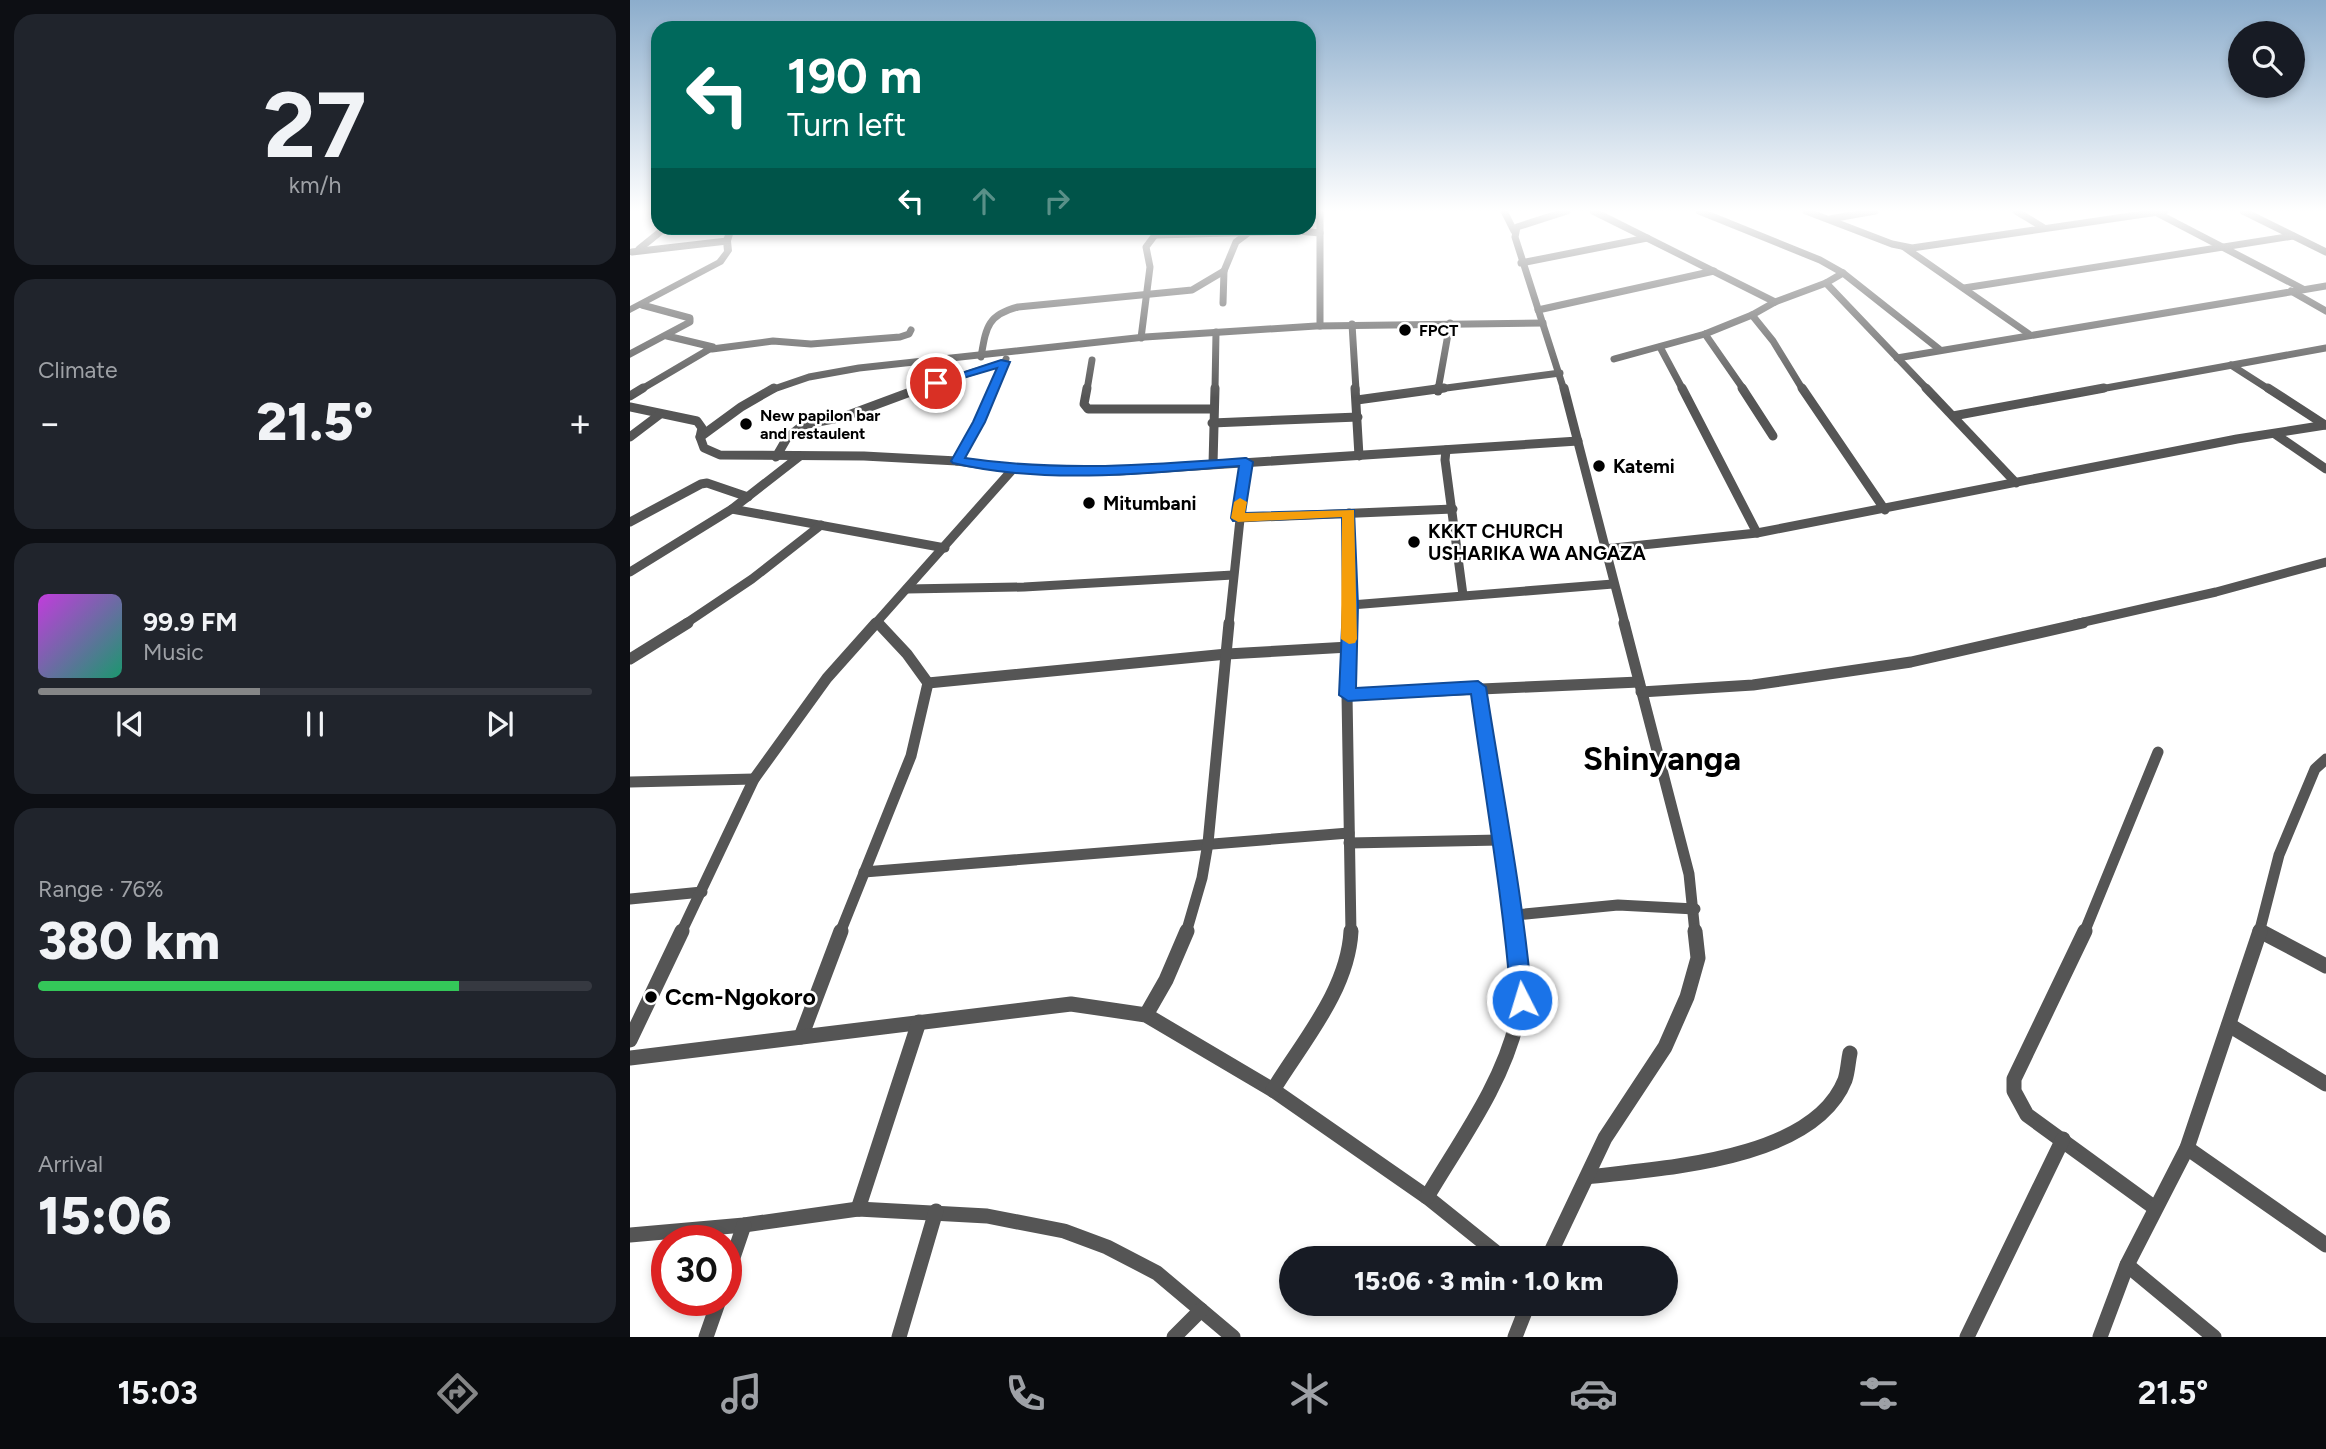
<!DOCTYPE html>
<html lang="en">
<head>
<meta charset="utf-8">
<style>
	:root { --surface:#171b24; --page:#20242c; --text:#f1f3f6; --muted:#9ea1a6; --line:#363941; --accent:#858687 }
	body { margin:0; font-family:Figtree,sans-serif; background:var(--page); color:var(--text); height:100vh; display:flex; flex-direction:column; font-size:26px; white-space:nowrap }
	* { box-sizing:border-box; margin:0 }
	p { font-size:23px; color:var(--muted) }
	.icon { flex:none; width:38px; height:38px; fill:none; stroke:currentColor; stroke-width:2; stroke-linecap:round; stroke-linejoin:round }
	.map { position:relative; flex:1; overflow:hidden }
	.details { display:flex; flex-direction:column; gap:14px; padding:14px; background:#0d0f14; width:630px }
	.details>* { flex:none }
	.guide { position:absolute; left:21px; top:21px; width:665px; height:214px; border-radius:21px; box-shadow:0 4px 10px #0003; background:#00695c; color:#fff; overflow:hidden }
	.buttons { position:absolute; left:1598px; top:21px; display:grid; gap:14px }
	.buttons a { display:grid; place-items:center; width:77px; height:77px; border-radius:50%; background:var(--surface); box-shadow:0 4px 10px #0003; font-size:35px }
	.speed { position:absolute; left:21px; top:1225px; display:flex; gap:14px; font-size:35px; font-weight:700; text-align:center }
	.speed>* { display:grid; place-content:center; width:91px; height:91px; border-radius:50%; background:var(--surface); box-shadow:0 4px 10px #0003; line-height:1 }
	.speed .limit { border:10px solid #d22; background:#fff; color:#111 }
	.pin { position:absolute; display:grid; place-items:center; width:60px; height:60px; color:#fff; margin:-30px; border:4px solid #fff; border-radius:50%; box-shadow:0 2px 7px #0007 }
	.me { position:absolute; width:77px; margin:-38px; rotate:355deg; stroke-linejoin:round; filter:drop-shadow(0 0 5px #0008) }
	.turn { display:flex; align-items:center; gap:24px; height:147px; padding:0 21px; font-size:32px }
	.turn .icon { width:91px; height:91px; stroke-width:2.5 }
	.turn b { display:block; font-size:49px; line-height:60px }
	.lanes { display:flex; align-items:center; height:66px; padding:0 21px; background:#0003; justify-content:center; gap:35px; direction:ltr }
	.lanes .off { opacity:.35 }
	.big { font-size:52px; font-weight:800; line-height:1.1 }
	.details .tile { flex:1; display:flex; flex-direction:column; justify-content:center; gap:10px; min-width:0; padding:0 24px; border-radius:21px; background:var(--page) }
	.details .dial { align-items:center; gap:0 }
	.dial b { font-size:91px; line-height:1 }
	.song { display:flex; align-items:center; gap:21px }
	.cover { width:84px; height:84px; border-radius:10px; background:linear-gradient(135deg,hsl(290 70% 55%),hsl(160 70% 35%)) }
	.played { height:7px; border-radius:4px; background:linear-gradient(90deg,var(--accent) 40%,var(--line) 40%) }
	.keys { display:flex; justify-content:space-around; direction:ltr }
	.heat { display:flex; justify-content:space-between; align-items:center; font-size:38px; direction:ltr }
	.charge { height:10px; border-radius:5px; background:linear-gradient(90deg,#34c759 76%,var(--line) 0) }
	.trip { position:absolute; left:649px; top:1246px; width:399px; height:70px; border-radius:35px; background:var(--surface); box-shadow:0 4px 10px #0003; font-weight:800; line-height:70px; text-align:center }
	.dock { display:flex; height:112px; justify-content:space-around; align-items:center; background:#090b0e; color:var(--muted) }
	.dock .icon { width:49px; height:49px }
	.dock .current { color:var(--accent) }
	.dock b { font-size:32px; color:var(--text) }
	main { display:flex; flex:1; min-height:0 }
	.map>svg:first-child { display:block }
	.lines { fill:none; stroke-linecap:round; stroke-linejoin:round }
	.minor-far3 { stroke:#555; stroke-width:7 }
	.minor-far2 { stroke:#555; stroke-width:9 }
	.minor-far1 { stroke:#555; stroke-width:11 }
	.minor { stroke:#555; stroke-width:15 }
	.tertiary { fill:#555; fill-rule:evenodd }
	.route { fill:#1a73e8; stroke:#114b97; stroke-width:2 }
	.slow { fill:#f59e0b }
	.poi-dot { fill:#000; stroke:#fff; stroke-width:2.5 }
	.labels { text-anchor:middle; stroke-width:5; stroke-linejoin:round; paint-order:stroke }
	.far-poi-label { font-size:16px; font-weight:bold; fill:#000; stroke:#fff; text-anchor:start }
	.poi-label { font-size:19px; font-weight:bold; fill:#000; stroke:#fff; text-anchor:start }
	.near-poi-label { font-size:23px; font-weight:bold; fill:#000; stroke:#fff; text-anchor:start }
	.town-label { font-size:33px; font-weight:bold; fill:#000; stroke:#fff }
</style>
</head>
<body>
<main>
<section class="details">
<div class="tile dial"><b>27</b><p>km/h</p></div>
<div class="tile"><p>Climate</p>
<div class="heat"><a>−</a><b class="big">21.5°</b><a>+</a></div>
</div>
<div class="tile">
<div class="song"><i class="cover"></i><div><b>99.9 FM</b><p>Music</p></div></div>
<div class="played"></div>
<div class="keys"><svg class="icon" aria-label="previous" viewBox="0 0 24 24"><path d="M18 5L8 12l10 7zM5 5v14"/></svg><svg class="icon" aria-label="pause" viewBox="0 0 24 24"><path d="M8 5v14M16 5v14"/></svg><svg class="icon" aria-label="next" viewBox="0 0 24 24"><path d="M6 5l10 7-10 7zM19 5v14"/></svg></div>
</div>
<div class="tile"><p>Range · 76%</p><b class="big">380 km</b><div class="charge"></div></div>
<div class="tile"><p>Arrival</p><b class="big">15:06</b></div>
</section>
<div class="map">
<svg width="1696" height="1337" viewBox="0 0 1696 1337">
	<rect width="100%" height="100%" fill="#fff"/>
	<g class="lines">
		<g class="minor-far3">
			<polyline points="690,211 690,326"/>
			<polyline points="874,211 884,231"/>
			<polyline points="963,211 1145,302"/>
			<polyline points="1069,211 1190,260 1213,273 1309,349"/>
			<polyline points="1176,211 1262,244 1282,248 1535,211"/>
			<polyline points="1386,211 1414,228"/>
			<polyline points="1613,211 1696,252"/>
			<polyline points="1527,213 1673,289"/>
			<polyline points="1200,219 1245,211"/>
			<polyline points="527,235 668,231 690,233"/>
			<polyline points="1274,247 1399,334"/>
			<polyline points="9,249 35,228"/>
			<polyline points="2,252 97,241"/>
			<polyline points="891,263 1017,238"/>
			<polyline points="1196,283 1298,390"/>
			<polyline points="1334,288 1663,236"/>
			<polyline points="1661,291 1696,311"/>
			<polyline points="593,303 594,271"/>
			<polyline points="908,310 1084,271"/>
			<polyline points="1122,315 1143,341 1173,390"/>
			<polyline points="722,324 726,390"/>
			<polyline points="1075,334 1114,390"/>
			<polyline points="511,338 520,267 516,247 528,231"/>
			<polyline points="1030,347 1053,390"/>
			<polyline points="82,349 143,341 181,344 270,337 279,334 281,330"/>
			<polyline points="0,354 60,322 60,318 12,305"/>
			<path d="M 351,357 C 356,328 357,315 388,307 L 562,290 L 594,271 L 606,242 L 618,233"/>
			<polyline points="1267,358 1696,286"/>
			<polyline points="984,359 1075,334 1122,315 1145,302 1196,283 1213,273"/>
			<polyline points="1601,365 1640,390"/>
			<polyline points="10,390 83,347 37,336"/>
			<polyline points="141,390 179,377 229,368 515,337 686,326 913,323"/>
			<polyline points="286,390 375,362"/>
			<polyline points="363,390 376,359"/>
			<polyline points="457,390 462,360"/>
			<polyline points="585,390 586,332"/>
			<polyline points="801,390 930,373"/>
			<polyline points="808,390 820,323"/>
			<polyline points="934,390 885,237 887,227 937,211"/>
			<polyline points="1465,390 1696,348"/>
		</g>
		<g class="minor-far2">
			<polyline points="457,388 454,404 458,409 583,409"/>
			<polyline points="725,388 729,456"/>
			<polyline points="934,388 995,624"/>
			<polyline points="1052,388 1127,533"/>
			<polyline points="1112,388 1143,436"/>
			<polyline points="1172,388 1255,510"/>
			<polyline points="1296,388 1386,483"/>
			<polyline points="1638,388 1695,425"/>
			<polyline points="808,391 808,388"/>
			<polyline points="0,396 13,388"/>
			<polyline points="727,400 814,388"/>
			<polyline points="0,407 67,421 72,428 70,437 74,448 90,455 234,456 327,461 383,469 489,471 948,441"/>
			<polyline points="1323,416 1474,388"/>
			<polyline points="582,423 728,417"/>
			<polyline points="1645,434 1696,469"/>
			<polyline points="0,437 29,415"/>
			<polyline points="70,437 111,407 144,388"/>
			<polyline points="816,450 815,460 833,595"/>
			<polyline points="146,457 157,438 173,425 213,417 291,388"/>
			<polyline points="327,461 349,422 363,388"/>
			<polyline points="583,464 585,388"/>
			<polyline points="102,509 315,548"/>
			<polyline points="719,513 720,624"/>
			<polyline points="608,518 823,509"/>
			<polyline points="0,522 71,484 77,483 118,497"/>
			<polyline points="974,549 1127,533 1607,439 1696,425"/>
			<polyline points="0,572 102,509 170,456"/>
			<polyline points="277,589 394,587 603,575"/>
			<polyline points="721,605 983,584"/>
			<polyline points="55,624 122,579 191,525"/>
			<polyline points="245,624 383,469"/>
			<polyline points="599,624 616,462"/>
			<polyline points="1445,624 1586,592 1696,562"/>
		</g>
		<g class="minor-far1">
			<polyline points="720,623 717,695 721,933"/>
			<polyline points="994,623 1059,874 1065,933"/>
			<polyline points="0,659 58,623"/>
			<polyline points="298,683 597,654 719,647"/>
			<polyline points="848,687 864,801 887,933"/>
			<polyline points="1011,692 1123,685 1281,662 1453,623"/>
			<polyline points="717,695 1009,682"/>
			<polyline points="0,782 124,779"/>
			<polyline points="719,843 870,840"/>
			<polyline points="234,872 719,833"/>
			<polyline points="0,899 72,892"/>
			<polyline points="885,915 988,905 1065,909"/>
			<polyline points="1630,931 1633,933"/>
			<polyline points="51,933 124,779 197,678 246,623"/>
			<polyline points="210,933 281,756 298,683 277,654 248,623"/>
			<polyline points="556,933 572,878 578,843 599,623"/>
			<polyline points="1454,933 1528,752"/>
			<polyline points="1629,933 1649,855 1685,769 1696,759"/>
		</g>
		<g class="minor">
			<polyline points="1455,931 1384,1079 1384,1091 1397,1115 1525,1208"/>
			<polyline points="1630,931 1696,966"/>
			<polyline points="516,1015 536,980 557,931"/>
			<polyline points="1599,1025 1696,1084"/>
			<polyline points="171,1037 211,931"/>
			<polyline points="0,1040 52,931"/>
			<polyline points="0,1058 441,1004 516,1015 643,1090 797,1197 873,1258"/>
			<path d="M 643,1090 C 673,1041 718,990 721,931"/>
			<polyline points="1557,1148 1696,1245"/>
			<path d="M 957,1177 C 1031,1168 1183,1161 1215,1080 C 1218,1071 1218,1062 1220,1053"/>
			<path d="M 797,1197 C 830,1141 872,1085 887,1021 C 894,992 891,960 887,931"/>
			<polyline points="228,1209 289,1022"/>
			<polyline points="0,1235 114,1225 228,1209 357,1216 434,1231 477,1247 527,1273 603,1337"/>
			<polyline points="918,1258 975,1138 1035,1047 1057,997 1068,958 1065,931"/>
			<polyline points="1497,1265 1584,1337"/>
			<polyline points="96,1278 114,1225"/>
			<polyline points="76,1337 89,1300"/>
			<polyline points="269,1337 306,1211"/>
			<polyline points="544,1337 571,1310"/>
			<polyline points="885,1337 898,1304"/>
			<polyline points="1337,1337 1433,1139"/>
			<polyline points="1470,1337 1497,1265 1557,1148 1630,931"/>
		</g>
		<polygon class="tertiary" points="97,228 105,228 101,241 102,251 93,264 0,313 0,306 87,260 94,251 93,241"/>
	</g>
	<linearGradient id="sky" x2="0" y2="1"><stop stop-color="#8cadcc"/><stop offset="0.53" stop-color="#fff"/><stop offset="1" stop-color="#fff" stop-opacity="0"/></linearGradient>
	<rect width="1696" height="398" fill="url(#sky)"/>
	<path class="route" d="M 371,360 L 380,362 L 355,422 L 335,458 C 429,472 522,465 616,458 L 623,462 L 615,513 L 724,510 L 728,605 L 726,688 L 848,681 L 856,687 C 872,791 893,895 902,1000 L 899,1007 L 892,1010 L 884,1007 L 881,1000 C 873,897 855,796 841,694 L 718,701 L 709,695 L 713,605 L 712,517 L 603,521 L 601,518 L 609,466 C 515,473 415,485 323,463 L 321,461 L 343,422 L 367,368 L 306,386 L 301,383 Z"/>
	<polygon class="slow" points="610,498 617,502 615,513 724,510 727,639 725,643 719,644 711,639 712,517 608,522 601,518 604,502"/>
	<g class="poi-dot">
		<circle cx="775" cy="330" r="7"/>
		<circle cx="116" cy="424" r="7"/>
		<circle cx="969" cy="466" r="7"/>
		<circle cx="459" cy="503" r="7"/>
		<circle cx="784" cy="542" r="7"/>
		<circle cx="21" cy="997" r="7"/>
	</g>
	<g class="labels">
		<g class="far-poi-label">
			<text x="789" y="336">FPCT</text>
			<text x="130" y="421">New papilon bar<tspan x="130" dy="18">and restaulent</tspan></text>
		</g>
		<g class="poi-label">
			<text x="983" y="473">Katemi</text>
			<text x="473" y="510">Mitumbani</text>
			<text x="798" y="538">KKKT CHURCH<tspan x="798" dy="22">USHARIKA WA ANGAZA</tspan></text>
		</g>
		<g class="near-poi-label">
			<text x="35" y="1005">Ccm-Ngokoro</text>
		</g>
		<g class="town-label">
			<text x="1032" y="770">Shinyanga</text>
		</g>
	</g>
</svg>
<div class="buttons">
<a><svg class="icon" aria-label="search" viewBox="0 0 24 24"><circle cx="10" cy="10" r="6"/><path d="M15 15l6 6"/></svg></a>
</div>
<div class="speed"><div class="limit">30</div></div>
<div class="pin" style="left:306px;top:383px;background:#d93025"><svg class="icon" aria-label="arrive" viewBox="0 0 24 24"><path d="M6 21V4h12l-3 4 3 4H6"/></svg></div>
<svg class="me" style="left:892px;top:1000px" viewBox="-20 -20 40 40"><circle r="17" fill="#1a73e8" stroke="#fff" stroke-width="3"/><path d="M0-11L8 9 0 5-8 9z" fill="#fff"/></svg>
<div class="trip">15:06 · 3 min · 1.0 km</div>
<div class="guide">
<div class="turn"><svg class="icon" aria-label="left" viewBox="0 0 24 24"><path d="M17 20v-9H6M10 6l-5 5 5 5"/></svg><div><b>190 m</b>Turn left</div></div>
<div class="lanes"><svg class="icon" aria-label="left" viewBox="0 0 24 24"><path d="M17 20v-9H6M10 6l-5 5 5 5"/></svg><svg class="icon off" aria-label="ahead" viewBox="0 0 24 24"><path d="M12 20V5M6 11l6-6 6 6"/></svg><svg class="icon off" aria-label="right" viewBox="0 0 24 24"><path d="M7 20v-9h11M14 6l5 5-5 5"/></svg></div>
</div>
</div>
</main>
<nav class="dock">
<b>15:03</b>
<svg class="icon current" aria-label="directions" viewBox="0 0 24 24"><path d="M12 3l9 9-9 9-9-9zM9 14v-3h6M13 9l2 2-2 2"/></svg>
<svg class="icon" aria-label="music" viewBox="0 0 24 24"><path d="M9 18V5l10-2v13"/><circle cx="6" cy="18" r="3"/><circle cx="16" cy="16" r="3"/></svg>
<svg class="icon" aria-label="phone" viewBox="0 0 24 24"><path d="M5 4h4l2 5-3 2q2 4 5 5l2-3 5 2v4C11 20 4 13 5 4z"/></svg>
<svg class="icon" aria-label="climate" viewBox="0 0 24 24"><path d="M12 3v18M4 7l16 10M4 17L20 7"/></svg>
<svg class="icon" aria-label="car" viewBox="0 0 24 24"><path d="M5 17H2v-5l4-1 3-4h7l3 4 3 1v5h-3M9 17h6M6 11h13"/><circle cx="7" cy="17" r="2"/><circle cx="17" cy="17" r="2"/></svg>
<svg class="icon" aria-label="filters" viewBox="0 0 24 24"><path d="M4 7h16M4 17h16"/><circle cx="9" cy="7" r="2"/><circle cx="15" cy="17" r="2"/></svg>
<b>21.5°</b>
</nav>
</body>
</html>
